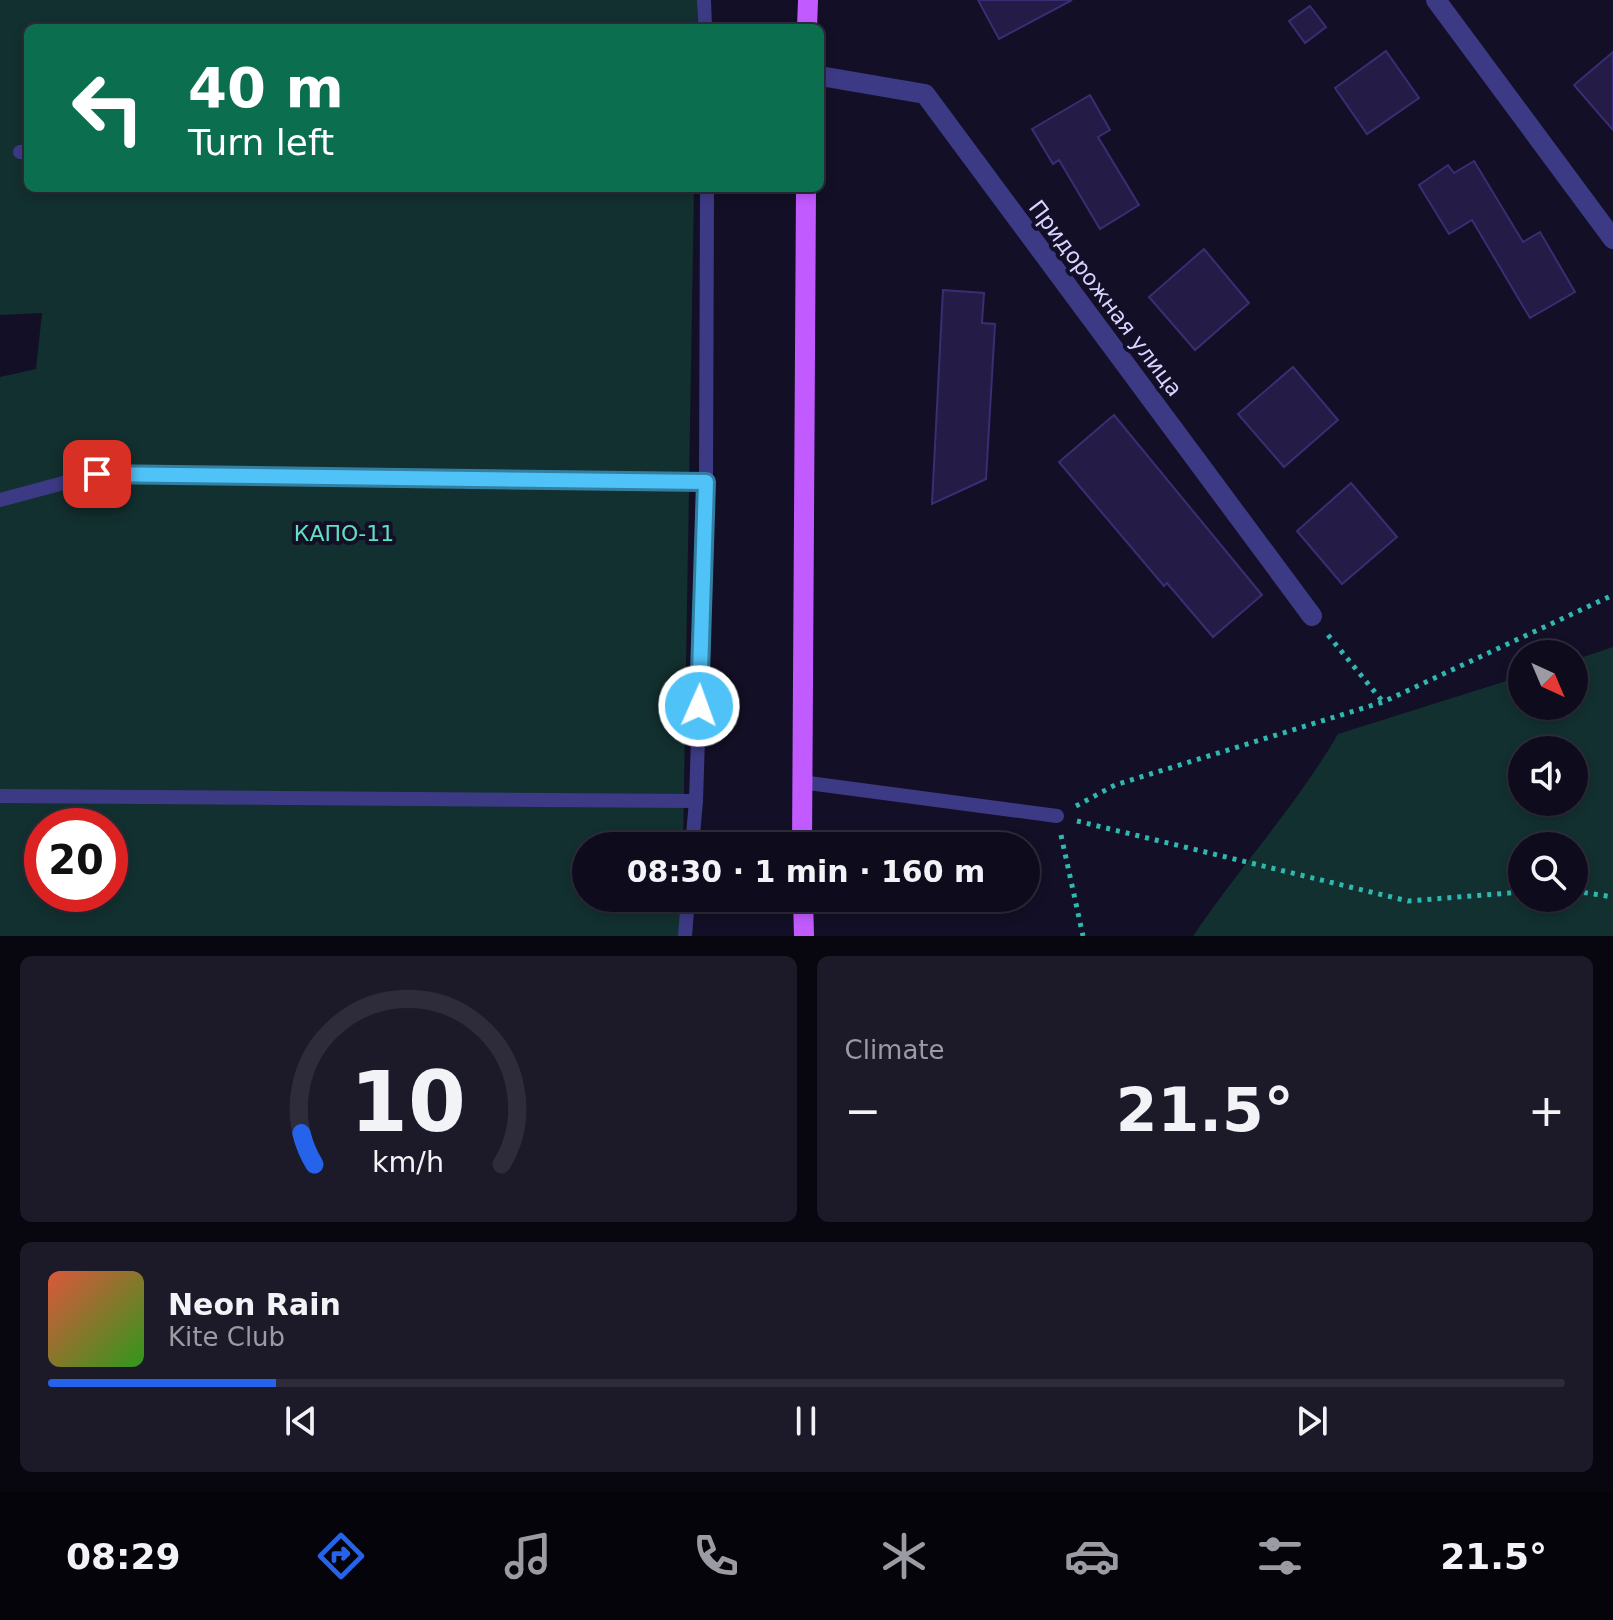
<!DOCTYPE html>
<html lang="en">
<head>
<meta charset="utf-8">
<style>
	:root { --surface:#0e0b1c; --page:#1c1929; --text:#f1f3f6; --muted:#9b9ba3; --line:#2e2b3b; --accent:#2563eb }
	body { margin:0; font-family:"DejaVu Sans",sans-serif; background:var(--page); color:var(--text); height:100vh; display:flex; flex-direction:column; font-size:30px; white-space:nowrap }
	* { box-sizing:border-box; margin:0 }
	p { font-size:26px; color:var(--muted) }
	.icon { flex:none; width:44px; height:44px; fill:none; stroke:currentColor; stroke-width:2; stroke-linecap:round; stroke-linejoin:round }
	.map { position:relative; height:936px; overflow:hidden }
	.details { display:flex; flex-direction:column; gap:20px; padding:20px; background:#08060f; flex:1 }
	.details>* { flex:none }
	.banner { position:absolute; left:24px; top:24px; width:800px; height:168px; border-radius:12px; box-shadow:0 4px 12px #0003,0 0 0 2px var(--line); background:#0b6e4f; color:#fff; overflow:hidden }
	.needle { width:52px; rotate:136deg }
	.buttons { position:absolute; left:1508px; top:640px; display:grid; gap:16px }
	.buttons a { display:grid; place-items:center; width:80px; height:80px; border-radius:50%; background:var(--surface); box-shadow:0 4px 12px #0003,0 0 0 2px var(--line); font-size:40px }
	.speed { position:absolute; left:24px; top:808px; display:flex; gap:16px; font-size:40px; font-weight:700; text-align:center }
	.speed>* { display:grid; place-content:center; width:104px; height:104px; border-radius:50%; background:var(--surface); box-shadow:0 4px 12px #0003,0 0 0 2px var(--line); line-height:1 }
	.speed .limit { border:12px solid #d22; background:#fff; color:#111 }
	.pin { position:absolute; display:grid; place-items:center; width:68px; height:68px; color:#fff; margin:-34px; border-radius:16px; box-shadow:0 4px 12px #0006 }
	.me { position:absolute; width:88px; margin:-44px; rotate:2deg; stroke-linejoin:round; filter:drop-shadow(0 0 6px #0008) }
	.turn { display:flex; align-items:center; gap:28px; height:168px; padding:0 32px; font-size:36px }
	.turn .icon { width:104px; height:104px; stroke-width:2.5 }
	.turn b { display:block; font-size:56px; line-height:68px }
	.big { font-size:60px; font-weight:700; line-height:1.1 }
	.details .card { flex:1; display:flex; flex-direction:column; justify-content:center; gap:12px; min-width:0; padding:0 28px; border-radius:12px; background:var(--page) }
	.details .dial { align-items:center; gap:0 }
	.dial svg { height:208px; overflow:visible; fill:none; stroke:var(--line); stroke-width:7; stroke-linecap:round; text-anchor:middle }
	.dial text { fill:var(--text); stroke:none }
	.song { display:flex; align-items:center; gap:24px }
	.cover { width:96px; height:96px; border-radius:12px; background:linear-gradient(135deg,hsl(10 70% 55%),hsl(110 70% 35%)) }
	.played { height:8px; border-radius:4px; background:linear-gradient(90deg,var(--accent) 15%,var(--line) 15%) }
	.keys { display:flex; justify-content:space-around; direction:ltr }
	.heat { display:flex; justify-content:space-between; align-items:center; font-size:44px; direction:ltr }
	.details .tiles { flex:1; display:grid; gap:20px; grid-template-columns:1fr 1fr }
	.card:last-child { grid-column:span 2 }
	.trip { position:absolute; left:572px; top:832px; width:468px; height:80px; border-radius:40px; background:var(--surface); box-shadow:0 4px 12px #0003,0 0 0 2px var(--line); font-weight:700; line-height:80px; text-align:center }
	.menu { display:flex; height:128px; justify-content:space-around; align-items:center; background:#06040b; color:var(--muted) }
	.menu .icon { width:56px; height:56px }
	.menu .on { color:var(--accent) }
	.menu b { font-size:36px; color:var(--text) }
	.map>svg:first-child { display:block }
	.green { fill:#12302f; fill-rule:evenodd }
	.building { fill:#241b47; stroke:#3b2d73; stroke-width:2 }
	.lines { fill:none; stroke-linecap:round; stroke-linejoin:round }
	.path { stroke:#2fb8b0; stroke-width:5; stroke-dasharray:4 6; stroke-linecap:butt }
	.service { stroke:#3d3a85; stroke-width:14 }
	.minor { stroke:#3d3a85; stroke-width:20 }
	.primary { stroke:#c25bff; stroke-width:20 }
	.route-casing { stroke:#337fa1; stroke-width:20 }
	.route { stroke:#4fc3f7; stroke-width:14 }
	.labels { text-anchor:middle; stroke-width:8; stroke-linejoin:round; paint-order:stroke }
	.street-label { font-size:22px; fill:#d9d4ff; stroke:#130f26 }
	.park-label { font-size:22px; fill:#5fe0c0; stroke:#130f26 }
</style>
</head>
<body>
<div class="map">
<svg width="1613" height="936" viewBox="0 0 1613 936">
	<rect width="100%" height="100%" fill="#130f26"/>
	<g class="green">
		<path d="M 0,0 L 697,0 L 697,28 L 28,28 L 28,188 L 694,188 L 683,846 L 586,846 L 586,898 L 682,898 L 681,936 L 0,936 L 0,377 L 36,369 L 42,313 L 0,315 ZM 42,826 L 110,826 L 110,894 L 42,894 Z"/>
		<path d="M 1613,647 L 1613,936 L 1193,936 C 1239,868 1296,806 1338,734 L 1522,676 L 1522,706 L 1574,706 L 1574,660 ZM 1522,750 L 1574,750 L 1574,802 L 1522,802 ZM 1522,846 L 1574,846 L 1574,898 L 1522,898 Z"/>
	</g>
	<g class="building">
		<polygon points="978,0 1072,0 999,39"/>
		<polygon points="1310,6 1326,27 1305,43 1289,21"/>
		<polygon points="1386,51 1419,98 1367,134 1335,88"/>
		<polygon points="1613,52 1613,130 1574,85"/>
		<polygon points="1090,95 1110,130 1098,137 1139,205 1100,229 1059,160 1053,164 1032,129"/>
		<polygon points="1474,161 1523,242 1540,232 1575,292 1530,318 1472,220 1449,234 1419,185 1448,165 1454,173"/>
		<polygon points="1204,249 1249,303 1195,350 1149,297"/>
		<polygon points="943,290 984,293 982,323 995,324 986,479 932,504"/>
		<polygon points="1293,367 1338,420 1284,467 1238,414"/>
		<polygon points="1114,415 1262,595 1213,637 1167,583 1164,586 1059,462"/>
		<polygon points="1351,483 1397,537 1342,584 1297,531"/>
	</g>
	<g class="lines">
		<g class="path">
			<polyline points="1328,635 1383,702"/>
			<polyline points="1076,806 1115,785 1383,702 1613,595"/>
			<polyline points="1077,821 1408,901 1522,892"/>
			<polyline points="1061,835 1083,936"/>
			<polyline points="1574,891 1613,897"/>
		</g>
		<g class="service">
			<polyline points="704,0 705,28"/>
			<polyline points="20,152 28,152"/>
			<polyline points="0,500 97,474 706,482"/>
			<polyline points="801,782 1057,816"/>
			<polyline points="0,796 696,801"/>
			<polyline points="692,846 696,801 706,482 707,188"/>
			<polyline points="685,936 688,898"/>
		</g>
		<g class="minor">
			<polyline points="1436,0 1613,239"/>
			<polyline points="820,76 925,94 1312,616"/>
		</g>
		<g class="primary">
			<polyline points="807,28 808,0"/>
			<polyline points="802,846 806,188"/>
			<polyline points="803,898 804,936"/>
		</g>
	</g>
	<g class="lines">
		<g class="route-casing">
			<polyline id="route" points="97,474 706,482 699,706"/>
		</g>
		<use href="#route" class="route"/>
	</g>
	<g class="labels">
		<g class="street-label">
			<text transform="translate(1106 298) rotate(53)" y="8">Придорожная улица</text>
		</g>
		<g class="park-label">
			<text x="344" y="541">КАПО-11</text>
		</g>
	</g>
</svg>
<div class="buttons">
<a><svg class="needle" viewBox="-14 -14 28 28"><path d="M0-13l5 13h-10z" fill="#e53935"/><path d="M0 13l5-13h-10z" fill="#9b9ba3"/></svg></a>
<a><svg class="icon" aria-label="sound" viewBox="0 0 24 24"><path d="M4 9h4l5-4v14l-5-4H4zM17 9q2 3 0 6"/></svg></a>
<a><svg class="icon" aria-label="search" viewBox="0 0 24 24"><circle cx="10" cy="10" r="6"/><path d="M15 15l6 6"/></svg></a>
</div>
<div class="speed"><div class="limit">20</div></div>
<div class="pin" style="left:97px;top:474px;background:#d93025"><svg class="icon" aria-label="arrive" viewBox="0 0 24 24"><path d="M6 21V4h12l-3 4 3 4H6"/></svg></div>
<svg class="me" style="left:699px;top:706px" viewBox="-20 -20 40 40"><circle r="17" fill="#4fc3f7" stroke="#fff" stroke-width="3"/><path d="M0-11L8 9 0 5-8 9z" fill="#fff"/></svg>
<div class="trip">08:30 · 1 min · 160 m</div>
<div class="banner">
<div class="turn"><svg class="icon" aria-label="left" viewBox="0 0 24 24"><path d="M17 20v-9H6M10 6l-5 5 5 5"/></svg><div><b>40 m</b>Turn left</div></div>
</div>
</div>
<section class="details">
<div class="tiles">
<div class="card dial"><svg viewBox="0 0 100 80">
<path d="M14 69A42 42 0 1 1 86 69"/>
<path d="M14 69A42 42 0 0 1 9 57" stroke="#2563eb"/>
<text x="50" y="56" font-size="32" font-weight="700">10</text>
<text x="50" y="72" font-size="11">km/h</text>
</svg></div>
<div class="card"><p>Climate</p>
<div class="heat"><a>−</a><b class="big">21.5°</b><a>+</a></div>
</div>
<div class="card">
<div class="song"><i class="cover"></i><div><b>Neon Rain</b><p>Kite Club</p></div></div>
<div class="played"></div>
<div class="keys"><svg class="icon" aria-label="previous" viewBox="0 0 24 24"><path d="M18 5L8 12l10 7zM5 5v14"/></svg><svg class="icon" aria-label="pause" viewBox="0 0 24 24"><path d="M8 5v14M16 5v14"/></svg><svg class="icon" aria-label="next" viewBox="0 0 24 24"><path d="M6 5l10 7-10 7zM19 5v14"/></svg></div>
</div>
</div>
</section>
<nav class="menu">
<b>08:29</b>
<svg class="icon on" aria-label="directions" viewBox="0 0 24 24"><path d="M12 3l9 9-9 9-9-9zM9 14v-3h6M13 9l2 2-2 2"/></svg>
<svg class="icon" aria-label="music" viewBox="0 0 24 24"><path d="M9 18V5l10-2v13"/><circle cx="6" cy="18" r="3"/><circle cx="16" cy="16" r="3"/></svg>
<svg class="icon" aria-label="phone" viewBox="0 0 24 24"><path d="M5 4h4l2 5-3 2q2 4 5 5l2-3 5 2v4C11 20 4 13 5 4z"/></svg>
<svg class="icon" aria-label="climate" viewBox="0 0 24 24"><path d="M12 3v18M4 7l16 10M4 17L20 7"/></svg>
<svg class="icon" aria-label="car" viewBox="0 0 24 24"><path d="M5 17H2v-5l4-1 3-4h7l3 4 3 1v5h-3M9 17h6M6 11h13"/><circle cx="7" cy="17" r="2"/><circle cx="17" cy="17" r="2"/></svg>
<svg class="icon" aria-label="filters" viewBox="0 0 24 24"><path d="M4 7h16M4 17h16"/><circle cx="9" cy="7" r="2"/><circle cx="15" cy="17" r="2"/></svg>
<b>21.5°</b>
</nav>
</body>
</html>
